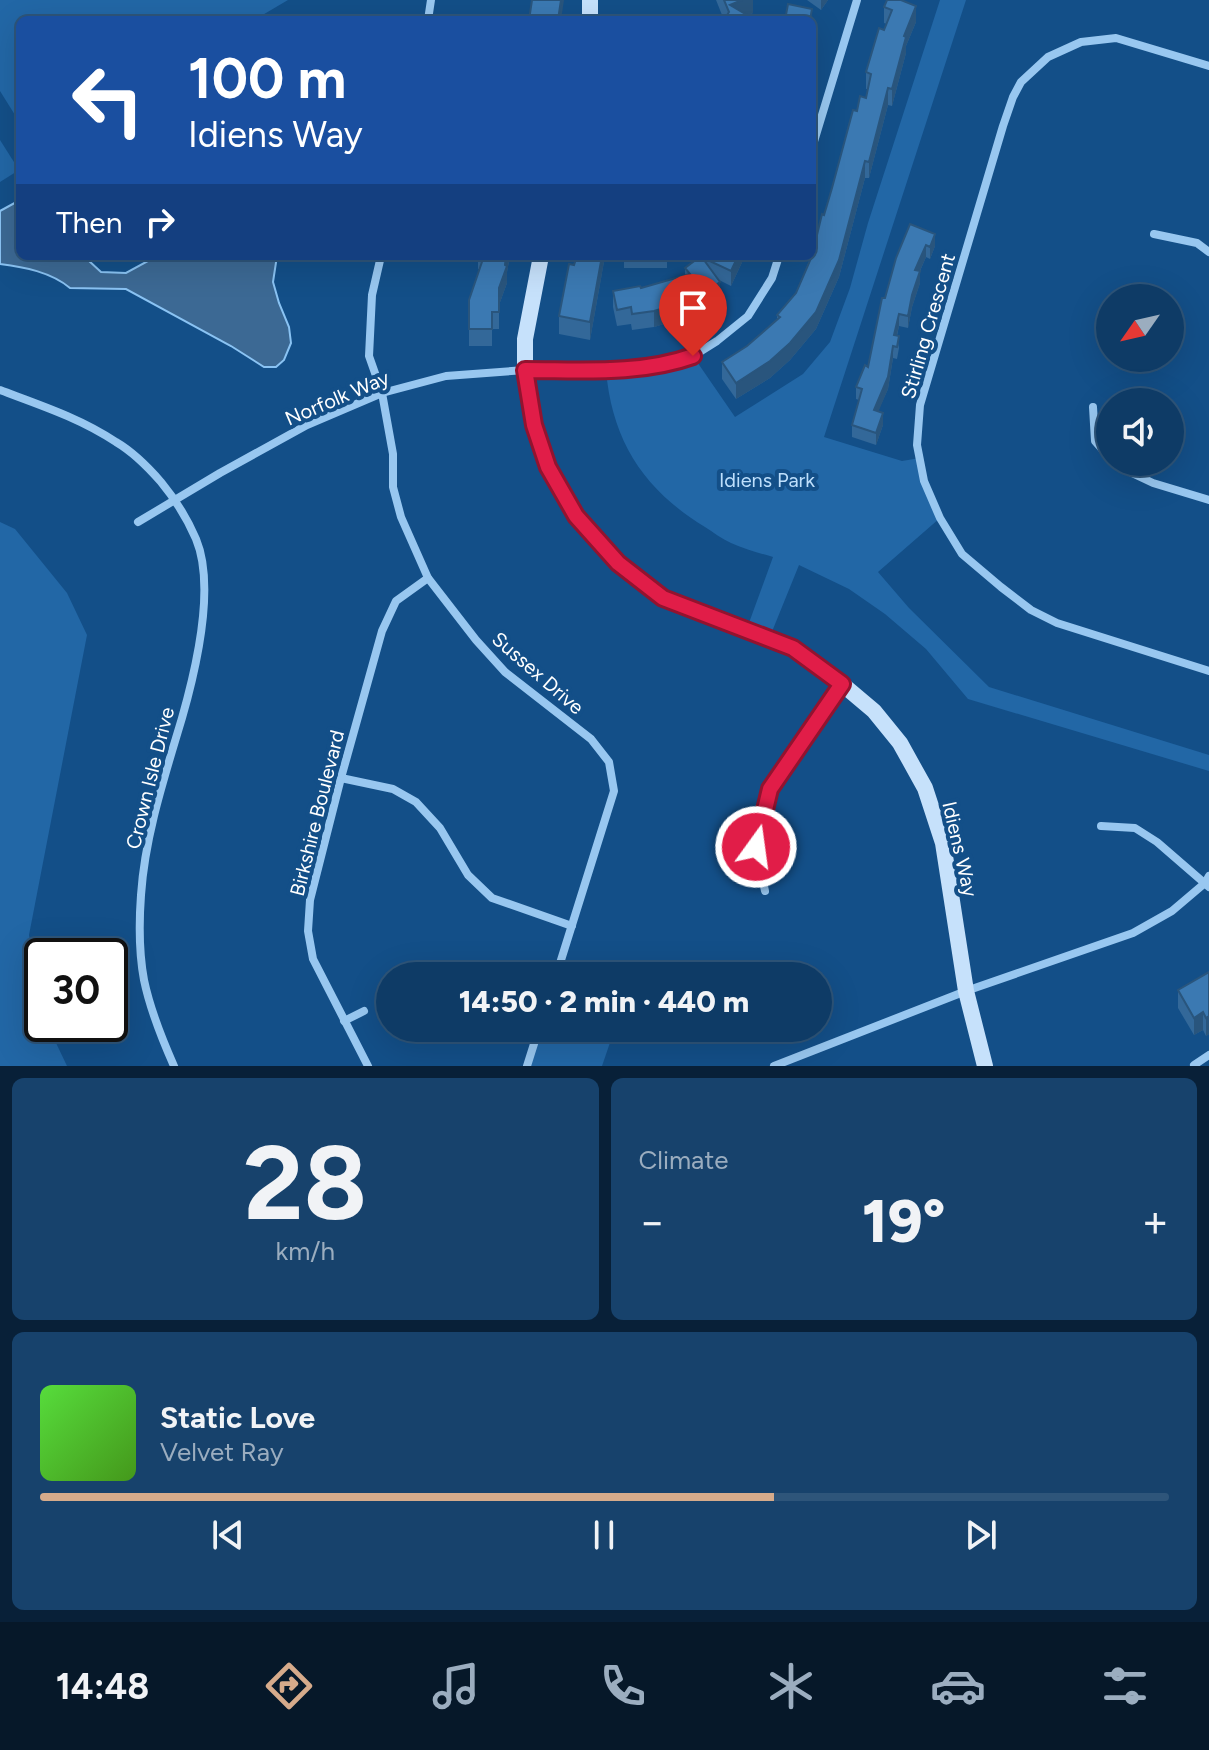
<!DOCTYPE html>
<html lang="en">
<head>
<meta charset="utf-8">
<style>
	:root { --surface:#0e3b66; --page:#17426c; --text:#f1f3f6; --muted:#9badbf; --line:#2e557a; --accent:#d6ab8b }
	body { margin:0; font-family:Figtree,sans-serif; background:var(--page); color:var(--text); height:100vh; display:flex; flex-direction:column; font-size:30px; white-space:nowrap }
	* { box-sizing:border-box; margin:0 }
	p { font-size:26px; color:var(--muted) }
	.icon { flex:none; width:44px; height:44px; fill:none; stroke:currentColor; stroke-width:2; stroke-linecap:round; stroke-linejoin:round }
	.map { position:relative; height:1066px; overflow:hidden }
	.sheet { display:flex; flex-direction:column; gap:12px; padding:12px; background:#082038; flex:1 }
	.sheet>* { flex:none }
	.top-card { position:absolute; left:16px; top:16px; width:800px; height:244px; border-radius:12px; box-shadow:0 8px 32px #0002,0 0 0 2px var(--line); background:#1a4fa0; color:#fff; overflow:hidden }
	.needle { width:52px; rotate:236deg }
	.buttons { position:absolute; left:1096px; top:284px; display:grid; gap:16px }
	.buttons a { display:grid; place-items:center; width:88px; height:88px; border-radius:50%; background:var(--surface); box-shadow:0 8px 32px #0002,0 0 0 2px var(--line); font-size:40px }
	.speed { position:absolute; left:24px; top:938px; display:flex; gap:16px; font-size:40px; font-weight:700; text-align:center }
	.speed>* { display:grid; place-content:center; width:104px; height:104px; border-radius:50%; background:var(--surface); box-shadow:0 8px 32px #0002,0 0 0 2px var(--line); line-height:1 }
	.speed .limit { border:4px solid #111; border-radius:12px; background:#fff; color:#111 }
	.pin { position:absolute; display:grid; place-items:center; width:68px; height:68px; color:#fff; margin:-82px -34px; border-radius:50% 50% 50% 0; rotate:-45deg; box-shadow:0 0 8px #0007 }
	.pin .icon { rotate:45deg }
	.me { position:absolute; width:88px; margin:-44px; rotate:14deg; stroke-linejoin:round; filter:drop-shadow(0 0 6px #0008) }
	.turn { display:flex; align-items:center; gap:28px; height:168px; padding:0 40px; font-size:36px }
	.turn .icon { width:104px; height:104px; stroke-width:2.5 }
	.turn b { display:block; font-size:56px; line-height:68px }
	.then { display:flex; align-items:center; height:76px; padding:0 40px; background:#0003; gap:16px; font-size:30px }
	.big { font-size:60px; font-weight:800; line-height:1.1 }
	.sheet .tile { flex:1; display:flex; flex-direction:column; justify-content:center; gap:12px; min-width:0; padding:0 28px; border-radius:12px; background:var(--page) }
	.sheet .dial { align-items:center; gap:0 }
	.dial b { font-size:104px; line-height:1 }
	.song { display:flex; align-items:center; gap:24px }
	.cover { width:96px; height:96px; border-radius:12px; background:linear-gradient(135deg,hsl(110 70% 55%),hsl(100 70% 35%)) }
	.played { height:8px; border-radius:4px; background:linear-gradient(90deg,var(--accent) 65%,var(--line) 65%) }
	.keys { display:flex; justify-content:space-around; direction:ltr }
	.heat { display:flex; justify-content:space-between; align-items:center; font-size:44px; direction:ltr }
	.sheet .tiles { flex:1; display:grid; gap:12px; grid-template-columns:1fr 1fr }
	.tile:last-child { grid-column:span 2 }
	.trip { position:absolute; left:376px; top:962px; width:456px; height:80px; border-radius:40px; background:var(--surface); box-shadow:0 8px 32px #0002,0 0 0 2px var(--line); font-weight:800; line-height:80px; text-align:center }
	.tabs { display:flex; height:128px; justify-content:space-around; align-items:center; background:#061829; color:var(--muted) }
	.tabs .icon { width:56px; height:56px }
	.tabs .active { color:var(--accent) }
	.tabs b { font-size:36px; color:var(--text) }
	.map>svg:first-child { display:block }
	.green { fill:#2267a6 }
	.water { fill:#3c6994; stroke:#8ac3f3; stroke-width:2 }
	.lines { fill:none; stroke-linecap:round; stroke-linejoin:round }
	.street { stroke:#98c7f0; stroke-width:8 }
	.secondary { stroke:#c6e1fb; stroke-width:16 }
	.wall { fill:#336899 }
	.shaded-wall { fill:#29557d }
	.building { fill:#3b79b2; stroke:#29557d; stroke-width:2 }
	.route-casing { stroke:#92132f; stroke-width:20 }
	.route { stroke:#e11d48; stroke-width:14 }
	.labels { text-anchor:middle; stroke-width:8; stroke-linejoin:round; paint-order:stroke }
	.street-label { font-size:20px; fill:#fff; stroke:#134f88 }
	.park-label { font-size:20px; fill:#bedffc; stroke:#134f88 }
</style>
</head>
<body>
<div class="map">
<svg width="1209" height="1066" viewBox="0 0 1209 1066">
	<rect width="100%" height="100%" fill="#134f88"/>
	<g class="green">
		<polygon points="0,0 288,0 254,20 20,20 20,123 0,91"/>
		<path d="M 940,0 L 966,0 L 824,437 L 902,461 L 920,458 L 940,518 L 878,572 L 909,608 L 989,687 L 1209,755 L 1209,771 L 968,699 L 926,649 L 885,614 L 849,589 L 799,565 L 769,639 L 746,631 L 773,557 C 759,553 744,549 731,543 C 722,539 713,532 705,527 C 644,490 612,441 606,370 L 693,356 L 735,417 L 803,374 L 830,342 L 850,288 L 868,223 Z"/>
		<polygon points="0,140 19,170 0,182"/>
		<polygon points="0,522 15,529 67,593 87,635 29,935 42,1014 42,1024 47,1024 67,1066 0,1066"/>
		<polygon points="539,1028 615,1028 602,1066 527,1066"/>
	</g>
	<path class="water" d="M 20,200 L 20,256 L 88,256 L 88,260 L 101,272 L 126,273 L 157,256 L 277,256 L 273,282 L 279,303 L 289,327 L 291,343 L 284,360 L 276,367 L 264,367 L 231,346 L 126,289 L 70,288 C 51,272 24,267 0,264 L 0,211 Z"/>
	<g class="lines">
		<g class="street">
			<polyline points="428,20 431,0"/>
			<polyline points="1209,66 1116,38 1081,42 1048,57 1021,82 1013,97 1003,126 920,405 917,445 924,481 940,518 962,554 1001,587 1031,610 1057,623 1209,671"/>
			<polyline points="812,148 857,0"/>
			<polyline points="1154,234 1197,243 1209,252"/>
			<polyline points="381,256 372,295 369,356 382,393 393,454 393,487 401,517 428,578 476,640 505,672 591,739 609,762 614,791 556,976"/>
			<path d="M 0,390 C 40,405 80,418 116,442 C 133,452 148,467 161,482 C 175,499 187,518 196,539 C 216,587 196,669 182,718 C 165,775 145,835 141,895 C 139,922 139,953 144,980 C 150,1009 162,1039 174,1066"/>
			<polyline points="1093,407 1095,441 1110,458"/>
			<polyline points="1114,462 1117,466 1153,483 1209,500"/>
			<polyline points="138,522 220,473 307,425 382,393 446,376 525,370 633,369 678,361 693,356 717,341 748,316 772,278 779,256"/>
			<polyline points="341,778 393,789 416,802 440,828 468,875 492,898 572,926"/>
			<polyline points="1101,826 1135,828 1157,842 1209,887"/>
			<polyline points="765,891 756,847 770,789 842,685"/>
			<polyline points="344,1021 364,1011"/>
			<polyline points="1194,1065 1209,1055"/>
			<polyline points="368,1066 313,959 308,931 310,900 341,778 382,631 396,601 428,578"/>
			<polyline points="527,1066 539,1028"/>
			<polyline points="774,1066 966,991 1133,933 1172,911 1205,883 1209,876"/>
		</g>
		<g class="secondary">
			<polyline points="590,0 590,20"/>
			<polyline points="541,256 525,339 525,370 534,425 548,467 576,516 618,563 663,598 793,648 842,684 874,711 900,743 925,788 943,843 966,991 985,1066"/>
		</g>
	</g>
	<g class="wall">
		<polygon points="716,0 753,0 753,13 748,15 752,20 724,20"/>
		<polygon points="807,0 828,0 821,10"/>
		<polygon points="887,0 916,22 906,46 906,53 892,106 888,105 869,178 865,178 839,277 816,329 790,360 770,378 736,399 722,379 722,362 747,346 777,319 777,315 796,293 811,256 857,111 866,98 868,89 866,89 866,72 887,24 884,23 884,7"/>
		<polygon points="910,224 935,246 930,259 926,257 920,271 920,283 912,307 908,328 899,326 897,336 899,348 897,359 893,358 888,389 878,411 883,425 876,445 852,437 852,425 859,400 856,399 856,387 868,367 885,298"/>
		<polygon points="478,256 510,256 507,272 507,283 499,305 499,329 492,329 492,346 469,346 469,300 480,269 478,269"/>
		<polygon points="575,256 605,256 590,340 559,334 559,316 574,265 576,260"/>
		<rect x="624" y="256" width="43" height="12"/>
		<polygon points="701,256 745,256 731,286 719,280 720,298 698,314 654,327 632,330 631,324 617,326 613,307 613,291 641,288 685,275 685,268"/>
		<polygon points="1209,972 1209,1034 1206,1036 1203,1030 1194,1035 1178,1008 1178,990"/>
	</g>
	<g class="shaded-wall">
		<polygon points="561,0 564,0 561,20 558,20"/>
		<polygon points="742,0 753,0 753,13 736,20 730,5"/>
		<polygon points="821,0 828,0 821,10"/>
		<polygon points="916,6 916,22 906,46 906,53 892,106 892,89 904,36"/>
		<polygon points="888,88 888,105 869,178 869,162"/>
		<polygon points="865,161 865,178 839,277 816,329 790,360 770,378 736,399 736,383 816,312"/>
		<polygon points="935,234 935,246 930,259 930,247"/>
		<polygon points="926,245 926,257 915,282 915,270"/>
		<polygon points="506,256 510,256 507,272 507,283 499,305 499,288"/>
		<polygon points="602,256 605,256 590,340 590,322"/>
		<polygon points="738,256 745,256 731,286 731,271"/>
		<polygon points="920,271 920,283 912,307 908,328 908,316 912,295"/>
		<polygon points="720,282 720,298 698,314 654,327 654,311"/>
		<polygon points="899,314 899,326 894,347 894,335"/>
		<polygon points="893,346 893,358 888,389 874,422 874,410"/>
		<polygon points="883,413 883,425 876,445 876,433"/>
		<polygon points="1203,1012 1203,1030 1194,1035 1194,1018"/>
		<polygon points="1209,1016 1209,1034 1206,1036 1206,1018"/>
	</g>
	<g class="building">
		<polygon points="532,0 561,0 558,20 529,20"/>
		<polygon points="724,0 742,0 730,5 752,18 751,20 724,20 729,12"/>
		<polygon points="887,0 901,0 916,6 904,36 906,37 892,89 888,88 869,162 865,161 839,260 816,312 790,343 770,361 736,383 722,362 747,346 780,317 777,315 796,293 812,256 822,214 824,215 832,188 853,110 857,111 860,96 866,98 871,74 866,72 879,28 884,30 892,10 884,7"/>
		<polygon points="788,4 812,9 810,20 785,20"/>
		<polygon points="910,224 935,234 930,247 926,245 915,270 920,271 912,295 908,316 899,314 894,335 899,336 897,347 893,346 888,377 874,410 883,413 876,433 852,425 862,389 856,387 865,365 868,367 882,298 885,298 896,258"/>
		<polygon points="484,256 506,256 505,265 507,266 499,288 499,312 492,312 492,329 469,329 469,300"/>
		<polygon points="577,256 602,256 590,322 559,316 569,264 574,265"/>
		<polygon points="701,256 720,282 698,298 654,311 632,314 631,307 617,310 613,291 640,286 641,288 690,274 685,268"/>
		<polygon points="703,256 738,256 731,271 701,257"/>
		<polygon points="1209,972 1209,1016 1206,1018 1203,1012 1194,1018 1178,990"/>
	</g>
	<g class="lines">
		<g class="route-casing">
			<path id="route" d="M 693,356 C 640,375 581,370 525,370 L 534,425 L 548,467 L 576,516 L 618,563 L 663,598 L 793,648 L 842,684 L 770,789 L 756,847"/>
		</g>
		<use href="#route" class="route"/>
	</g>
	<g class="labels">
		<g class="street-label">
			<text transform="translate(928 326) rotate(-74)" y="7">Stirling Crescent</text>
			<text transform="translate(337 398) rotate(-23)" y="7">Norfolk Way</text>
			<text transform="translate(538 673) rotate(41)" y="7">Sussex Drive</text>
			<text transform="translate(150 778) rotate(-76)" y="7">Crown Isle Drive</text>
			<text transform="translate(317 813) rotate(-76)" y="7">Birkshire Boulevard</text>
			<text transform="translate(960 849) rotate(77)" y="7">Idiens Way</text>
		</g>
		<g class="park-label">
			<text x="767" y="487">Idiens Park</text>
		</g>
	</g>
</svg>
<div class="buttons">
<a><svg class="needle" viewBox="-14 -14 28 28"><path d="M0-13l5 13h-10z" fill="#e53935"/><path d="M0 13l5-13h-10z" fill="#9badbf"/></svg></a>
<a><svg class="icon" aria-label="sound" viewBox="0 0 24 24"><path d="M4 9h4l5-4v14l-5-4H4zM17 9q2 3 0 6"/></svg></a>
</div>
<div class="speed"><div class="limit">30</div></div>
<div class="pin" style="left:693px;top:356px;background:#d93025"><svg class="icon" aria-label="arrive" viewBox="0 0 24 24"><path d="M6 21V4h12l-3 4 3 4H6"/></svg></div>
<svg class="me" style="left:756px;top:847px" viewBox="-20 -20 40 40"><circle r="17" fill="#e11d48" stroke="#fff" stroke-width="3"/><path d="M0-11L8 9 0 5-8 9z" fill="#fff"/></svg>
<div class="trip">14:50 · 2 min · 440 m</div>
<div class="top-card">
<div class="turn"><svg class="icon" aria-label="left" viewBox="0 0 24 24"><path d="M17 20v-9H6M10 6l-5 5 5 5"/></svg><div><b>100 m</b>Idiens Way</div></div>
<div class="then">Then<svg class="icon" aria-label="right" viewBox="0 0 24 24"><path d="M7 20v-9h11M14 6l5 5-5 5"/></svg></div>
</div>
</div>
<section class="sheet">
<div class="tiles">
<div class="tile dial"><b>28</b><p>km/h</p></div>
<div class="tile"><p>Climate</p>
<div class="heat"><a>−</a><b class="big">19°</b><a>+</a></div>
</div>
<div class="tile">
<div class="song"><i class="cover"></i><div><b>Static Love</b><p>Velvet Ray</p></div></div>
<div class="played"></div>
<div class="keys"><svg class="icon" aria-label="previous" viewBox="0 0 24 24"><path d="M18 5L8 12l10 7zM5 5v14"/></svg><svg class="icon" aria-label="pause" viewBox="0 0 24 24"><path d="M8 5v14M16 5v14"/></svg><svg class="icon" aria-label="next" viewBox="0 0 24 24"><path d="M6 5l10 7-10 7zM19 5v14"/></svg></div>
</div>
</div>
</section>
<nav class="tabs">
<b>14:48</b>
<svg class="icon active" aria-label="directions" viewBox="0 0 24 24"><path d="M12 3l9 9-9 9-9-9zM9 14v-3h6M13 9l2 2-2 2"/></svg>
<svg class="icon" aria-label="music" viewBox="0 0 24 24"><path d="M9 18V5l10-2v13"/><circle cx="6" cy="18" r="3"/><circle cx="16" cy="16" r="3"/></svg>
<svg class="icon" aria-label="phone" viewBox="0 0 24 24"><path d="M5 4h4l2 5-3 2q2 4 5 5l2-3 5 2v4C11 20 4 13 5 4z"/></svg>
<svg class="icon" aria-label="climate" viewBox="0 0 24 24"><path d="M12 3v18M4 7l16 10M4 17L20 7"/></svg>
<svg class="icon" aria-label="car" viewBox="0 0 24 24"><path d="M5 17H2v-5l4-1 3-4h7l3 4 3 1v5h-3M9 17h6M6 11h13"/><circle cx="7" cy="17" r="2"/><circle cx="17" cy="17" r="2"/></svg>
<svg class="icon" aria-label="filters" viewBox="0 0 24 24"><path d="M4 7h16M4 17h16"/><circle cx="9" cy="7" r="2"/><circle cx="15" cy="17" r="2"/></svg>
</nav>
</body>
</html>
